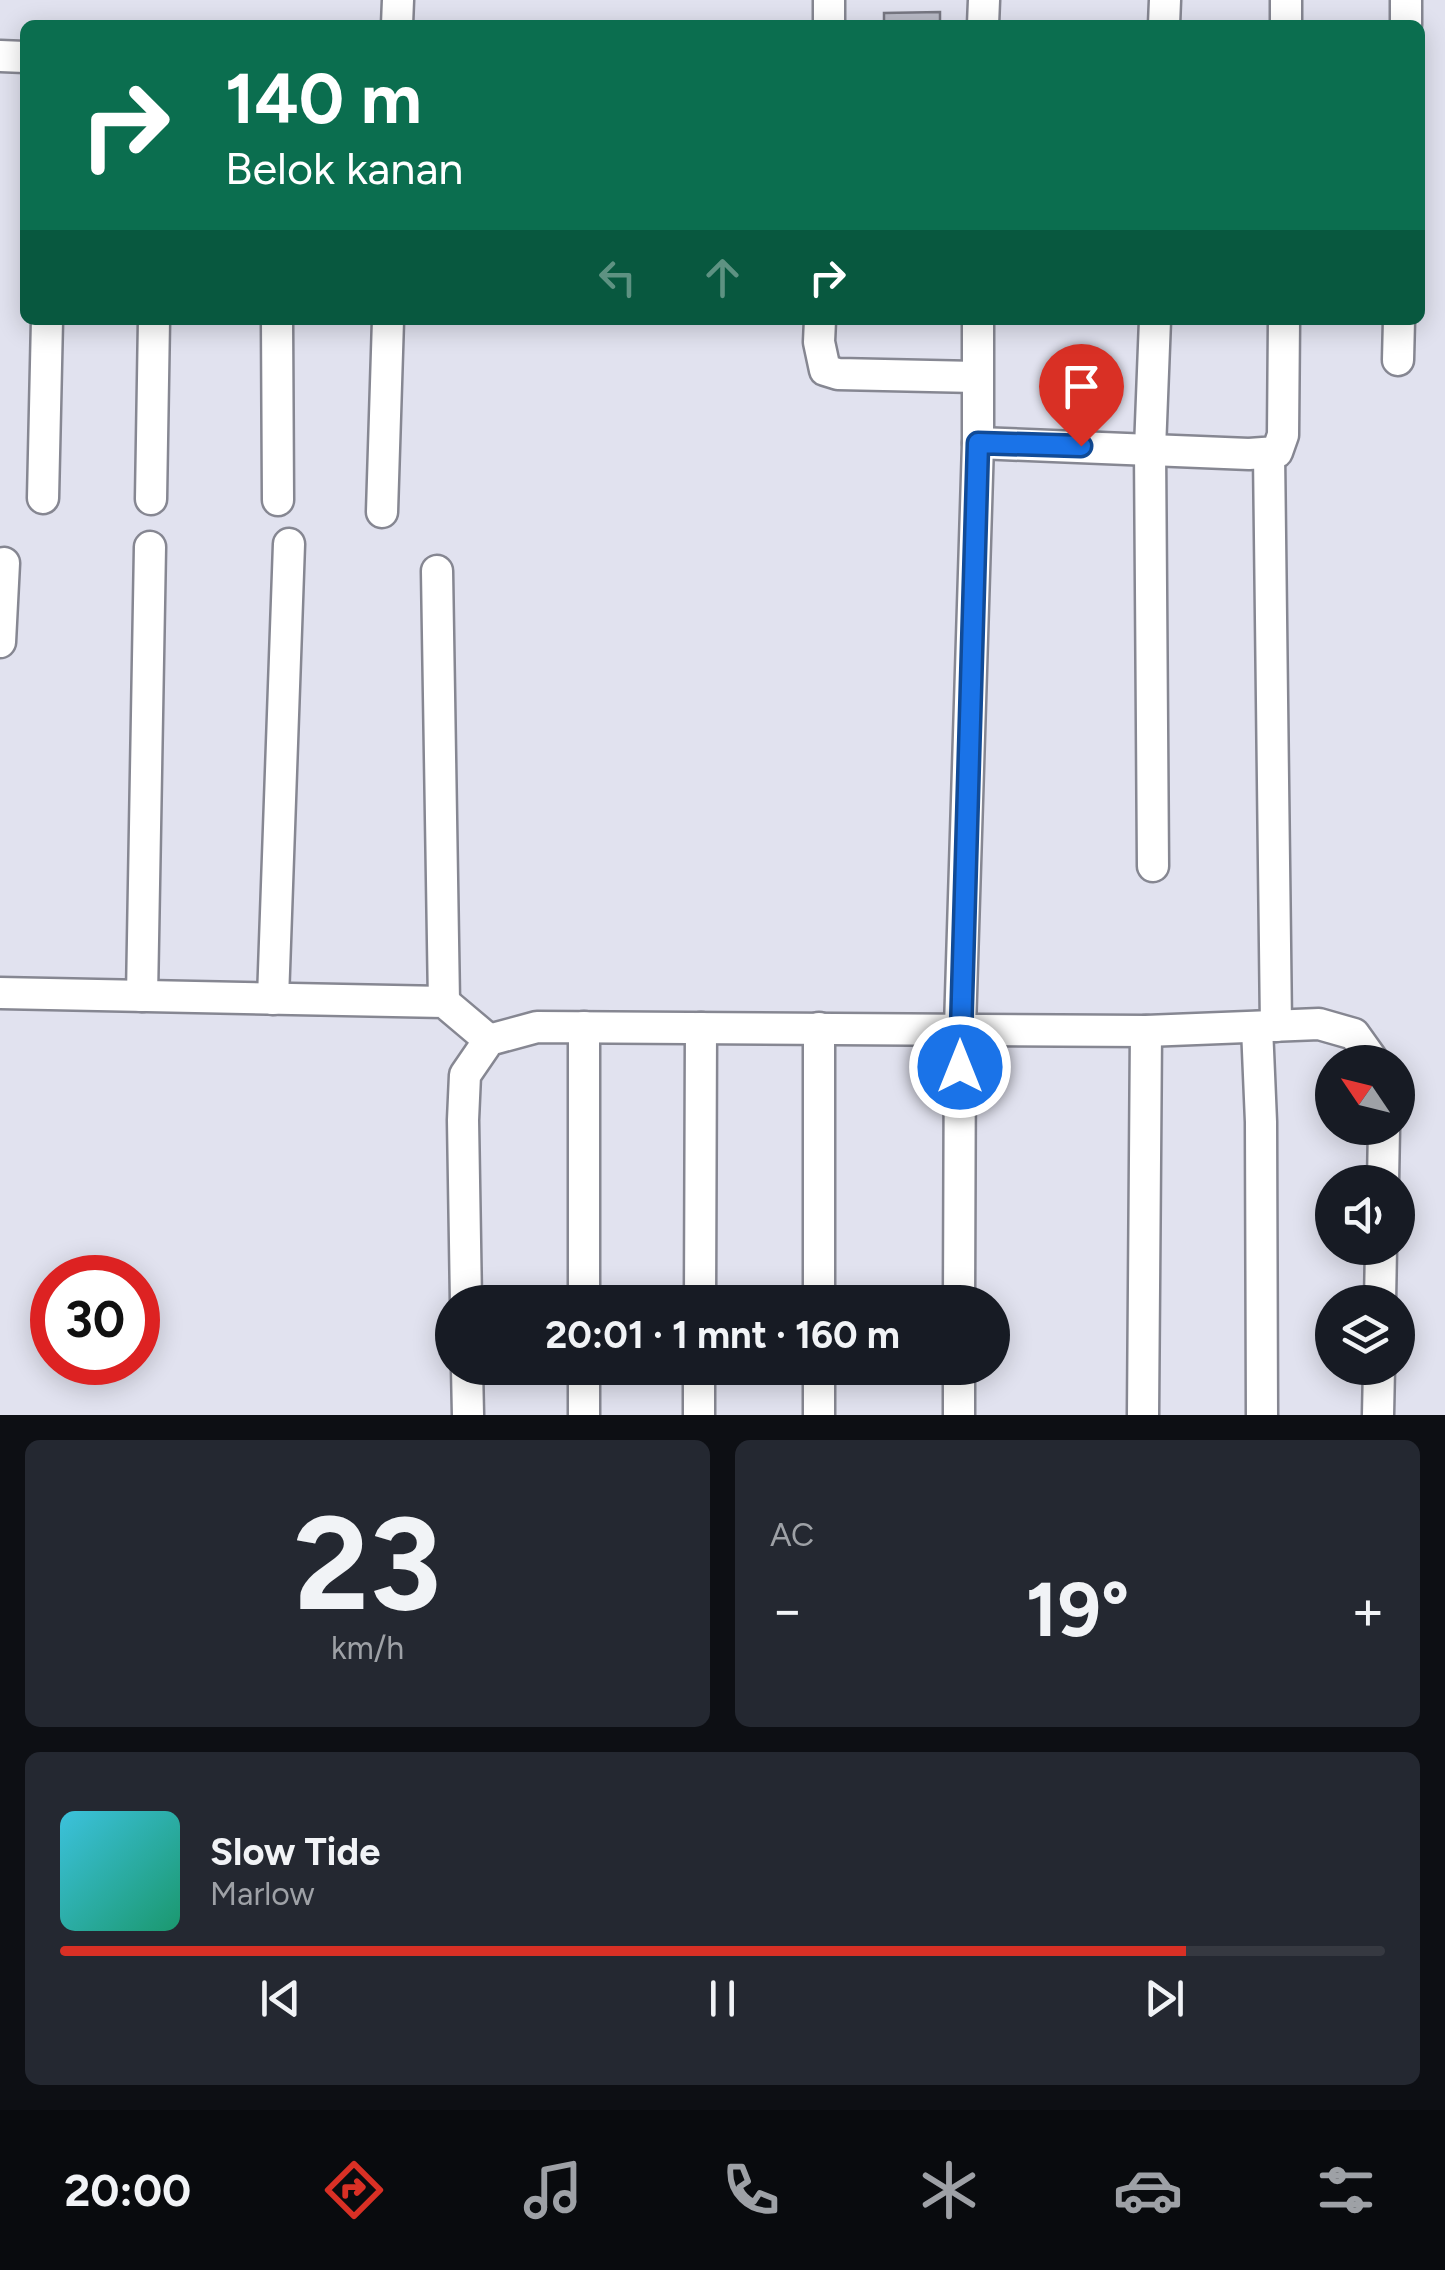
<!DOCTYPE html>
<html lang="id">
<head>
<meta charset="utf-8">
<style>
	:root { --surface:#171b24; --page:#242831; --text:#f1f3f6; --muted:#9ea1a6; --line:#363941; --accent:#d93025 }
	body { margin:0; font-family:Figtree,sans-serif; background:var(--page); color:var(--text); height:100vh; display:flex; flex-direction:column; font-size:38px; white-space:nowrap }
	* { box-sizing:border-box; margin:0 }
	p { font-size:32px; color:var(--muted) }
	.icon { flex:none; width:55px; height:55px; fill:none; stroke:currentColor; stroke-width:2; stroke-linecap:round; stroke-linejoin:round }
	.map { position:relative; height:1415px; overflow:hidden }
	.side { display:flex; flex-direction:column; gap:25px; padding:25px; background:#0d0f14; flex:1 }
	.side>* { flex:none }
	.banner { position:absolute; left:20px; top:20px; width:1405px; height:305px; border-radius:15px; box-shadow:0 5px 25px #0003; background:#0b6e4f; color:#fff; overflow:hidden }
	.needle { width:65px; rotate:305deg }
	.fabs { position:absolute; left:1315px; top:1045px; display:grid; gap:20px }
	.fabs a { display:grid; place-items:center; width:100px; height:100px; border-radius:50%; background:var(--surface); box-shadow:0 5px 25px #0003; font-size:50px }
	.speed { position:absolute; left:30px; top:1255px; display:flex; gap:20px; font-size:50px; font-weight:700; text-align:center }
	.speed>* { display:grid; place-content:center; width:130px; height:130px; border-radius:50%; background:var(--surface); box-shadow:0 5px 25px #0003; line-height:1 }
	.speed .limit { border:15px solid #d22; background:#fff; color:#111 }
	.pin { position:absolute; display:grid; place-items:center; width:85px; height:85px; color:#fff; margin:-102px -42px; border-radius:50% 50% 50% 0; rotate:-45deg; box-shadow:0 0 10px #0007 }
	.pin .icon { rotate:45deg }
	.me { position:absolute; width:110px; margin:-55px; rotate:0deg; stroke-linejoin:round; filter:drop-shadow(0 0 8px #0008) }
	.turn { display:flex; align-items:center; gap:35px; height:210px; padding:0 40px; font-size:45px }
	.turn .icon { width:130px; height:130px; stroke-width:2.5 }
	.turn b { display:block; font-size:70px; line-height:85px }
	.lanes { display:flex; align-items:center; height:95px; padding:0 40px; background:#0003; justify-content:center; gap:50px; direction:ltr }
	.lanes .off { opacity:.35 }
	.big { font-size:75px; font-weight:700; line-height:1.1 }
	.side .tile { flex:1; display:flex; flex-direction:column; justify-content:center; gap:15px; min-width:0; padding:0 35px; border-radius:15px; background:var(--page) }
	.side .dial { align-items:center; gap:0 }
	.dial b { font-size:130px; line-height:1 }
	.song { display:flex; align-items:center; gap:30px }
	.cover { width:120px; height:120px; border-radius:15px; background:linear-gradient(135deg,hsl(190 70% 55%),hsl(160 70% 35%)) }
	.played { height:10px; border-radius:5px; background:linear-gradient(90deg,var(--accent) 85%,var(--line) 85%) }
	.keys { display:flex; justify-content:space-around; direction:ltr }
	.heat { display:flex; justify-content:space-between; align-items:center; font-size:55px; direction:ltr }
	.side .tiles { flex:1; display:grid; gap:25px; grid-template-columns:1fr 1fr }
	.tile:last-child { grid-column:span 2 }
	.trip { position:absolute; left:435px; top:1285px; width:575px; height:100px; border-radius:50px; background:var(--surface); box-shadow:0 5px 25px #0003; font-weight:700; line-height:100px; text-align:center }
	.tab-bar { display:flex; height:160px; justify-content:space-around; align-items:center; background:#090b0e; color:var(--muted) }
	.tab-bar .icon { width:70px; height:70px }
	.tab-bar .on { color:var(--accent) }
	.tab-bar b { font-size:45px; color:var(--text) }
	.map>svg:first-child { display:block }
	.building { fill:#babbc7; stroke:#787883; stroke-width:2.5 }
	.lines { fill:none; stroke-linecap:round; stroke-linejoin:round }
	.minor-casing { stroke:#868792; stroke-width:35 }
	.minor { stroke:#fff; stroke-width:30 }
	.route-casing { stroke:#114b97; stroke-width:25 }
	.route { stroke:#1a73e8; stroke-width:18 }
</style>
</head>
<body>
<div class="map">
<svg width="1445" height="1415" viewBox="0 0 1445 1415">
	<rect width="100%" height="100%" fill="#e1e2ef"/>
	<polygon class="building" points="940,12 940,25 884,25 884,13"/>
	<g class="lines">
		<g class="minor-casing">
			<g id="minor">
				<polyline points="397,25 398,0"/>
				<polyline points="829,25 829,0"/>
				<polyline points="983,25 984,0"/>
				<polyline points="1164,25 1165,0"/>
				<polyline points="1286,25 1286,0"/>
				<polyline points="1406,25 1406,0"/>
				<polyline points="0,56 25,57"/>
				<polyline points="277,320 278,500"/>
				<polyline points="820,320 819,342 825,370 838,374 976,377"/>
				<polyline points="1398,360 1399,320"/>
				<polyline points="978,443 1249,454 1277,452 1283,435 1284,320"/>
				<polyline points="1269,454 1276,1026"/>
				<polyline points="43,498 47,320"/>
				<polyline points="151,499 154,320"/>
				<polyline points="382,512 388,320"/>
				<polyline points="437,571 444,1002"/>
				<polyline points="0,642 4,563"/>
				<polyline points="1153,866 1150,449 1155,320"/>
				<polyline points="0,993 444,1002 489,1040"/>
				<polyline points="142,996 150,547"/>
				<polyline points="273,999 289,544"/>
				<polyline points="1257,1027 1261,1122 1262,1415"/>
				<polyline points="1383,1182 1384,1128"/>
				<polyline points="466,1302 463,1120 465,1075 489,1040 537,1027 1146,1031 1319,1024 1354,1034 1374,1062"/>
				<polyline points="584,1302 584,1027"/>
				<polyline points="700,1302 701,1028"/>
				<polyline points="819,1302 819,1028"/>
				<polyline points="959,1302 960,1028 978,443 978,320"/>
				<polyline points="1380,1302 1381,1248"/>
				<polyline points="467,1368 468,1415"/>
				<polyline points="584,1368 584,1415"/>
				<polyline points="699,1415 699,1368"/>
				<polyline points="819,1415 819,1368"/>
				<polyline points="959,1415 959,1368"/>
				<polyline points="1143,1415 1146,1031"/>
				<polyline points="1378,1415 1379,1368"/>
			</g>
		</g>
		<use href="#minor" class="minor"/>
	</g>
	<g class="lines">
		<g class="route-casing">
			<polyline id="route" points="960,1067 978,443 1081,446"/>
		</g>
		<use href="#route" class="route"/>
	</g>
</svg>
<div class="fabs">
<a><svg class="needle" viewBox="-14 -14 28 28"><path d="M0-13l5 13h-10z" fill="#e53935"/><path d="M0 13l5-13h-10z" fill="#9ea1a6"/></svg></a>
<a><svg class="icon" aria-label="sound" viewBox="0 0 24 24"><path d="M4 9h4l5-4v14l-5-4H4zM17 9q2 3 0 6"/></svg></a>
<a><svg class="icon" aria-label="layers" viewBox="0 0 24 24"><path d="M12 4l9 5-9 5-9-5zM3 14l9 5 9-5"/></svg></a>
</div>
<div class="speed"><div class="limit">30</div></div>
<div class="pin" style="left:1081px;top:446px;background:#d93025"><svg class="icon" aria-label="arrive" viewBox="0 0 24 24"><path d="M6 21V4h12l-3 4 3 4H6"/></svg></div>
<svg class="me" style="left:960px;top:1067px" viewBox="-20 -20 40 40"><circle r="17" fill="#1a73e8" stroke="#fff" stroke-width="3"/><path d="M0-11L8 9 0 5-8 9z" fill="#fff"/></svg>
<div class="trip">20:01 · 1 mnt · 160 m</div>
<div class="banner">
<div class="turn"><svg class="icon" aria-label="right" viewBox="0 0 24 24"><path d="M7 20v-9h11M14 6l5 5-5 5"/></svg><div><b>140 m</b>Belok kanan</div></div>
<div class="lanes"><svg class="icon off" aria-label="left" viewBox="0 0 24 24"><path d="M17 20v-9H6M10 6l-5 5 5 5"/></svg><svg class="icon off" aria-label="ahead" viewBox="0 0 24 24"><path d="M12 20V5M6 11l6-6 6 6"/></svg><svg class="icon" aria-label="right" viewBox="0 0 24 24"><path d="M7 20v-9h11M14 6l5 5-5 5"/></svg></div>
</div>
</div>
<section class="side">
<div class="tiles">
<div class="tile dial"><b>23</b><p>km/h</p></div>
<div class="tile"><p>AC</p>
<div class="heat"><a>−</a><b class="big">19°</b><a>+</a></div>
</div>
<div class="tile">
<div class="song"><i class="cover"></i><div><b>Slow Tide</b><p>Marlow</p></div></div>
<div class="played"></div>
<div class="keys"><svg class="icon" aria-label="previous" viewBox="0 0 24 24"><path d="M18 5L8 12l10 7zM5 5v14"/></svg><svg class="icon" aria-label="pause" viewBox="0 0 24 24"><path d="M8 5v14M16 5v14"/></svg><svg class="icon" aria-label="next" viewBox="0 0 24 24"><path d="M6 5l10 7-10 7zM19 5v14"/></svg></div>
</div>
</div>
</section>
<nav class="tab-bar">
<b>20:00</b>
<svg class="icon on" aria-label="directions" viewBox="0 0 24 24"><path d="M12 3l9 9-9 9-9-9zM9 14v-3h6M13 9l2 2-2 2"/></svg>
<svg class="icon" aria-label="music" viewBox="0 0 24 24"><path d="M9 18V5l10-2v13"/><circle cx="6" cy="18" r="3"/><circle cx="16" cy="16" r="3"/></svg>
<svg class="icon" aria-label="phone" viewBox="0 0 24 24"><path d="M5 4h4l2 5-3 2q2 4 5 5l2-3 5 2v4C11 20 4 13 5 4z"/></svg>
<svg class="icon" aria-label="climate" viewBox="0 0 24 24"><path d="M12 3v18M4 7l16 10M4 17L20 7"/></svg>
<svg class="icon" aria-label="car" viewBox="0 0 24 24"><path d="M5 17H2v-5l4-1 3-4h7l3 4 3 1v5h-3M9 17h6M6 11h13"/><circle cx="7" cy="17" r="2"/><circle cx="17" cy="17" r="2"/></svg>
<svg class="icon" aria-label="filters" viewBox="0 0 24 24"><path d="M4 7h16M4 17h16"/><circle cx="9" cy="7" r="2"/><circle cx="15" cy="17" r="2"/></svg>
</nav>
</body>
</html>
